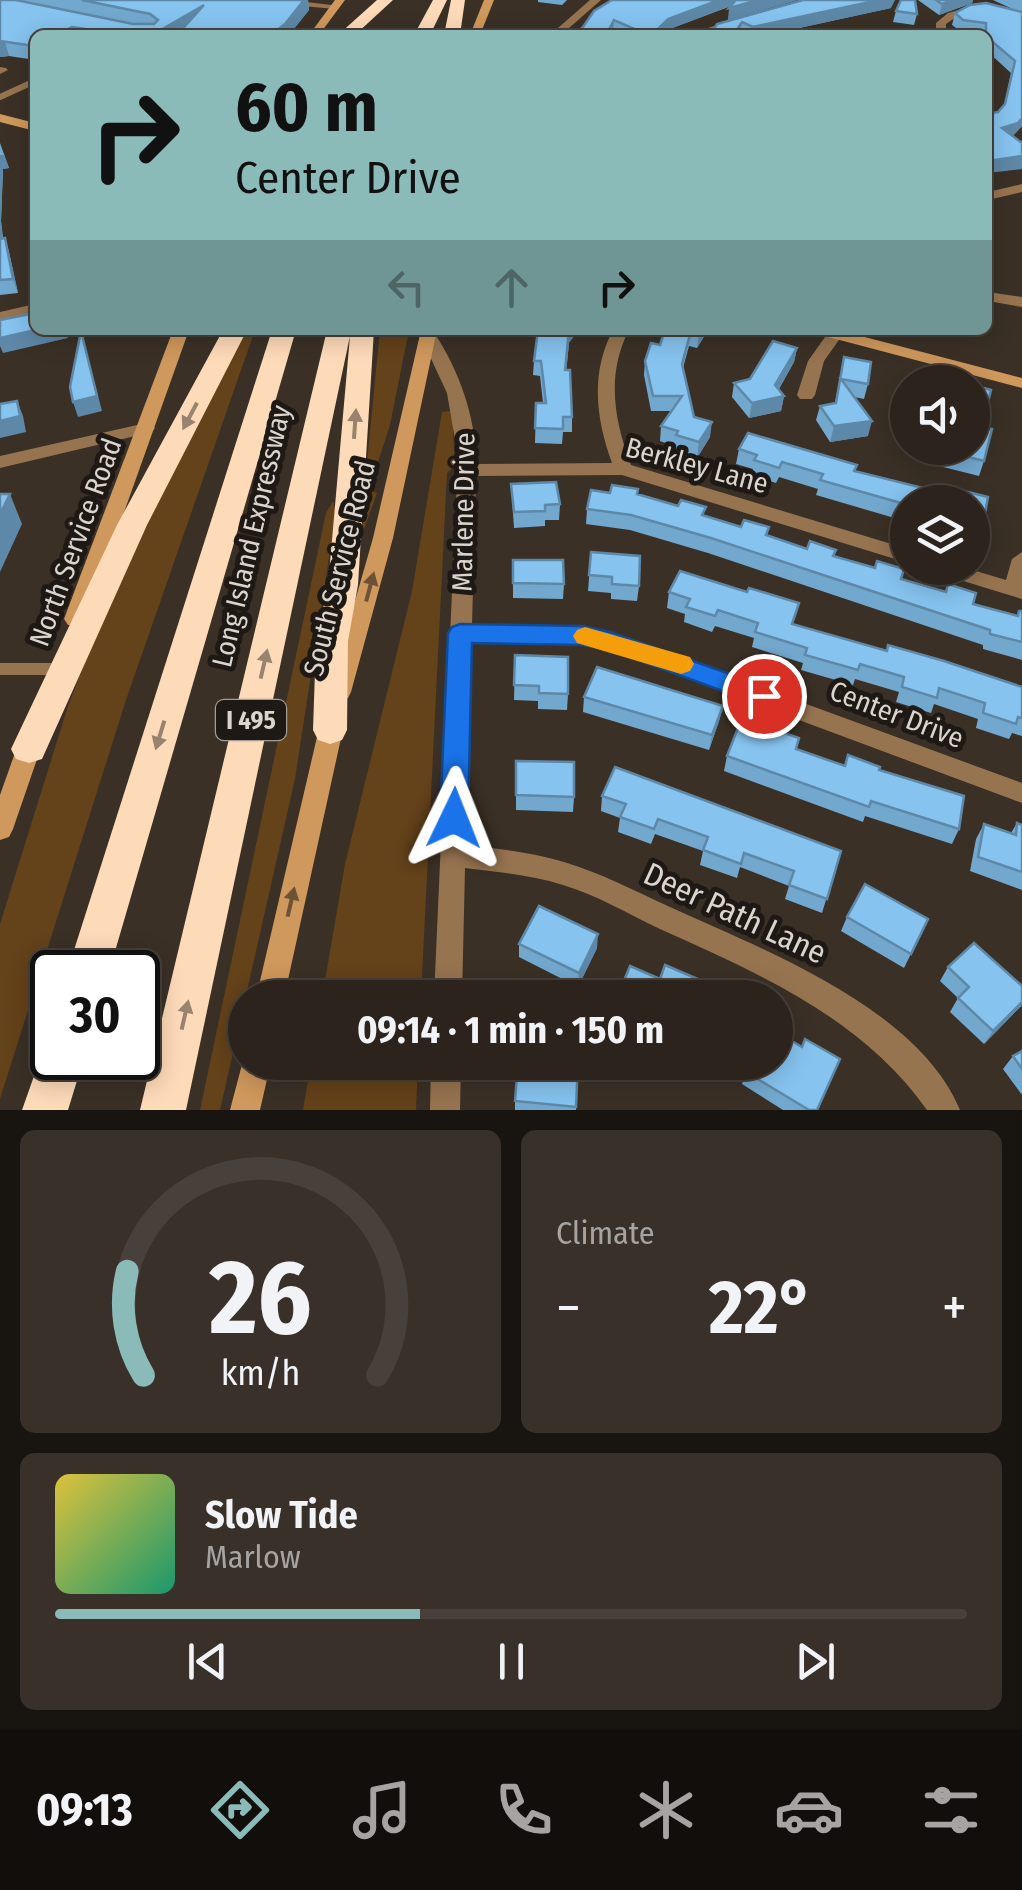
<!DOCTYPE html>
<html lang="en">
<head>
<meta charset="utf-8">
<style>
	:root { --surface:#2c241c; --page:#383029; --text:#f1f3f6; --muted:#a6a4a3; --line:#48413b; --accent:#8bbbb9 }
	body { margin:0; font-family:"Fira Sans Condensed",sans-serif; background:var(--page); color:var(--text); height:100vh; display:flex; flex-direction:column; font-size:38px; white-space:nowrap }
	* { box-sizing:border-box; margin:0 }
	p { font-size:32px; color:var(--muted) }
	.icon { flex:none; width:55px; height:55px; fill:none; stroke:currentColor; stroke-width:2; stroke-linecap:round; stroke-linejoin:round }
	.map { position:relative; height:1110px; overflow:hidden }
	.panel { display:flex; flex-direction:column; gap:20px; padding:20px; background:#18140f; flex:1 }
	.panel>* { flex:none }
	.top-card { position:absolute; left:30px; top:30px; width:962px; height:305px; border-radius:15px; box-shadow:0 5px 25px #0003,0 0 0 2px var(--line); background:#8bbbb9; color:#111; overflow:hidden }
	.fabs { position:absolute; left:890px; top:365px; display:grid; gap:20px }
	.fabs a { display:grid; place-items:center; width:100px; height:100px; border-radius:50%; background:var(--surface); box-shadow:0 5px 25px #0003,0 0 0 2px var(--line); font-size:50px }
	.speed { position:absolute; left:30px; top:950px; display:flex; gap:20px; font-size:50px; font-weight:700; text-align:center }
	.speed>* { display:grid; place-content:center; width:130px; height:130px; border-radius:50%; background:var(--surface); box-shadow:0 5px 25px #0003,0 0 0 2px var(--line); line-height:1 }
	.speed .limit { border:5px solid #111; border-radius:15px; background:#fff; color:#111 }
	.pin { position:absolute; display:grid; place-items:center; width:85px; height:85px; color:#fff; margin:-42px; border:5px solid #fff; border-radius:50%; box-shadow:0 2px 10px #0007 }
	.me { position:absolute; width:110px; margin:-55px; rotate:2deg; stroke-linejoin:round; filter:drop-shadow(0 0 8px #0008) }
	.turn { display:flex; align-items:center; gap:35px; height:210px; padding:0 40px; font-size:45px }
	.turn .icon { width:130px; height:130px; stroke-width:2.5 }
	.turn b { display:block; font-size:70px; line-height:85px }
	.lanes { display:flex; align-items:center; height:95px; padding:0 40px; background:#0003; justify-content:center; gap:50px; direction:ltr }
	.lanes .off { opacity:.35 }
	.big { font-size:75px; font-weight:700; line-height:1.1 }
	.panel .card { flex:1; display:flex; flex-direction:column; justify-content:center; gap:15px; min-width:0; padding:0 35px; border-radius:15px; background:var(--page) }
	.panel .dial { align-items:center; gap:0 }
	.dial svg { height:260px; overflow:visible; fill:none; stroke:var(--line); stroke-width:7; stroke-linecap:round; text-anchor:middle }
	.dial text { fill:var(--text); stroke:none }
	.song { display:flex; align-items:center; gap:30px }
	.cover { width:120px; height:120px; border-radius:15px; background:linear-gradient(135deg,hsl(50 70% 55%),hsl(160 70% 35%)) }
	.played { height:10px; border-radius:5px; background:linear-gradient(90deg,var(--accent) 40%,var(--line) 40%) }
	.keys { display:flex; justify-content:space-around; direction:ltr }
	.heat { display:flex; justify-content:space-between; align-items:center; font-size:55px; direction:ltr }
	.panel .tiles { flex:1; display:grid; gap:20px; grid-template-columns:1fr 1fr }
	.card:last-child { grid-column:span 2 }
	.trip { position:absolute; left:228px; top:980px; width:565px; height:100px; border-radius:50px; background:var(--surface); box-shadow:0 5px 25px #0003,0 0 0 2px var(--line); font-weight:700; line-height:100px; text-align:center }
	.tabs { display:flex; height:160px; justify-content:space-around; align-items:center; background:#120e0b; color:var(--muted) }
	.tabs .icon { width:70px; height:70px }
	.tabs .selected { color:var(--accent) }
	.tabs b { font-size:45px; color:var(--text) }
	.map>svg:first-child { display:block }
	.green { fill:#64421a }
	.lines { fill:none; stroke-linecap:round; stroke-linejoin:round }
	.service-far1 { stroke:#977450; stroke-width:6 }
	.service { stroke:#977450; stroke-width:12 }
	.minor { fill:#977450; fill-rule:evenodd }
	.secondary { fill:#cf985c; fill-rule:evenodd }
	.motorway { fill:#fddab8; fill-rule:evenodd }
	.wall { fill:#73a8ce }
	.shaded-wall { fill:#5e88a7 }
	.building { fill:#86c3ef; stroke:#5e88a7; stroke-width:2.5 }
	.oneway { fill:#99836f }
	.oneway2 { fill:#6e5235 }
	.route { fill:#1a73e8; stroke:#114b97; stroke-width:2.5 }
	.slow { fill:#f59e0b }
	.labels { text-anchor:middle; stroke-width:10; stroke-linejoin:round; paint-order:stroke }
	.shield { fill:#1e1915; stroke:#a29d96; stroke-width:2.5 }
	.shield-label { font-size:25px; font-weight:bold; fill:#dbd5ce }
	.street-label { font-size:28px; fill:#dbd5ce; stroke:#1e1915 }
	.near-street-label { font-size:32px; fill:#dbd5ce; stroke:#1e1915 }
</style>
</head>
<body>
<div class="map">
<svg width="1022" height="1110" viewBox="0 0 1022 1110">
	<rect width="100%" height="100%" fill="#3a3026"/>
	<g class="green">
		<polygon points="240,330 255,330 126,700 0,1099 0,924 68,706 128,552"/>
		<polygon points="380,330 409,330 390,425 369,490 377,493 359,543"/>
		<polygon points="452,411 455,466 447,473 421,997 322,998 345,864 412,591 442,412"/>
		<polygon points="333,501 336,512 295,779 220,1110 200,1110 326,513"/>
		<polygon points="311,1063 418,1063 416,1110 303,1110"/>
	</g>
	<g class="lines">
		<polyline class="service-far1" points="0,97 35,81"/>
		<polyline class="service" points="0,669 57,669"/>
		<g class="minor">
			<polygon points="239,0 289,0 340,6 335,9"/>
			<polygon points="590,0 601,0 561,35 550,35"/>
			<polygon points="978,5 981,10 956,17 946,24 946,35 936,35 936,23 948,13"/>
			<polygon points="738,18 742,23 703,35 687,35"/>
			<polygon points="0,67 6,68 8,70 0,74"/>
			<polygon points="1022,184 1022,192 988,200 988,192"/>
			<polygon points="988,292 1022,297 1022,307 988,301"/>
			<polygon points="35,304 35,314 0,322 0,312"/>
			<path d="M 428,330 L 434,332 C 459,371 476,416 476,464 L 612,463 C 596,419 590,373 613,330 L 629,330 C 606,374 614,420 631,465 L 908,549 L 908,563 L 622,475 L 476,476 L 472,625 L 582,628 L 618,635 L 1022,783 L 1022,803 L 608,649 L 582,644 L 471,641 L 466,845 C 499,849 532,852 564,862 C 601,873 635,891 670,907 C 764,950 918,1008 960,1110 L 927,1110 C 862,1018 760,974 660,929 C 628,914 597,895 563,885 C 531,875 498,872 465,868 L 462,998 L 434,998 L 458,457 L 447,393 L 420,335 Z"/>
			<polygon points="830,330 846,330 824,361 815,395 812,399 800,399 797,395 808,361"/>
			<polygon points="146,423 152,424 155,428 152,432 0,468 0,456"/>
			<polygon points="1022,552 1022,599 937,573 934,568 966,568 1006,580 1012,559"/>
			<polygon points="431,1062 461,1062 460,1110 430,1110"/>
		</g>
		<g class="secondary">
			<polygon points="335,0 345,0 319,35 309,35"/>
			<polygon points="484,0 494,0 480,35 470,35"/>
			<polygon points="0,114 35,123 35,131 0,122"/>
			<polygon points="173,330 189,330 86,619 82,625 68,625 64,619"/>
			<polygon points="421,330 437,330 393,538 351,692 348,698 340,701 332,698 329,692 373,538"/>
			<polygon points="811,330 838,330 1022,378 1022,388 813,333"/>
			<polygon points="333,711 341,713 345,720 284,998 256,998 321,720 325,713"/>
			<polygon points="33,727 41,729 45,736 13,829 9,837 0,840 0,795 21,736 25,729"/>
			<polygon points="245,1053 245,1062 271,1062 260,1110 230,1110"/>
		</g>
		<g class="motorway">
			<polygon points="377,0 393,0 355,35 338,35"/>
			<polygon points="433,0 447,0 430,35 414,35"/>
			<polygon points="451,0 465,0 460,35 444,35"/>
			<polygon points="223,330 247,330 147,525 42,759 29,763 16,759 11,749 117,525"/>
			<polygon points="272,330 296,330 109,972 67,972"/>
			<polygon points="327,330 374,330 358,585 348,641 347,730 342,740 330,744 318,740 313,730 316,641 328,585 350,336 186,1110 140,1110"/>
			<polygon points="52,1040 52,1058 84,1058 68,1110 22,1110 46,1042"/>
		</g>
	</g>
	<g class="wall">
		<polygon points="0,0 308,0 309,10 289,35 35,35 35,60 9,56 0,57"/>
		<polygon points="538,0 567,0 562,5 538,2"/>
		<polygon points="612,0 797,0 728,20 731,6 667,30 663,35 622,35 613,31 611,35 575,35"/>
		<polygon points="803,0 891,8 767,35 744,35 741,34 710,35"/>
		<polygon points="918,0 973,0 972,3 939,15"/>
		<polygon points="993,0 1022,0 1022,126 1012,136 1022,169 998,112 1004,106 1011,73 988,52 988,35 960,31 952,25 955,13 1017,11"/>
		<polygon points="896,11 917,14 914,25 893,22"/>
		<polygon points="0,143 9,168 3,169 1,221 3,238 5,238 9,252 18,293 0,295"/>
		<polygon points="104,330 125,330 125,332 105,334"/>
		<polygon points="665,330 708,330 697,348 689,346 683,368 694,417 710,437 697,458 674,450 674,446 660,441 661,426 672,411 651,411 644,375 645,361 660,345"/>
		<polygon points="569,343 566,370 572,417 572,432 563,432 562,444 535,443 536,403 543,403 540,376 533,375 534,361"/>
		<polygon points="797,348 794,362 779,389 784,396 781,411 749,418 732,397 734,383 750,379"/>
		<polygon points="844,357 868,384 864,399 854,397 868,436 830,442 816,420 820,406 835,403"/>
		<polygon points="748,433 857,465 855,472 942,493 944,486 988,497 985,514 979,529 972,527 972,502 908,502 908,522 816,495 818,489 779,477 776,483 751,475 753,469 736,464 739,449"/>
		<polygon points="945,448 984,461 979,476 939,466"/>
		<polygon points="511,484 560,504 559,520 545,520 545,526 514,528"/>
		<polygon points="610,493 638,494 807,549 836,550 834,556 901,579 945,592 948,584 973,604 1017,615 1019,611 1022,611 1022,660 983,649 983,645 708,553 630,530 586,524 587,509"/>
		<polygon points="591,552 639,586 637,601 611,599 611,593 588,591"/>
		<polygon points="513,560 564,584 563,599 513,598"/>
		<polygon points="669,592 1022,687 1022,736 1012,733 1009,739 976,728 978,719 934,704 931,713 896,702 899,692 855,679 853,685 801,670 803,663 752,647 754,638 715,626 712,632 684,622 685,614 667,608"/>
		<polygon points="515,655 568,694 567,710 538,709 538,701 514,700"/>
		<polygon points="584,697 723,706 719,721 709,750 583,712"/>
		<polygon points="796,749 844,766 879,770 959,829 952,844 865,816 863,822 724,771 727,756"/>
		<polygon points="516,761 574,797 573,812 516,810"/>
		<polygon points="602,796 841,851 822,913 785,899 789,886 740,867 737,878 700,865 703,851 655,834 651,844 618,832 620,818 601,811"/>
		<polygon points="1017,823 1022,825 1022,890 970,871 976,839 984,824 1011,833"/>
		<polygon points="847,917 928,919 904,968 841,931"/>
		<polygon points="519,944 597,948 578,987 519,957"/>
		<polygon points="948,967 1022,1005 984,1044 950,1012 958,998 940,981"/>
		<polygon points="1022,1051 1022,1095 1003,1069 1013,1056"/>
		<polygon points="578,1062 576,1110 515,1110 515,1101"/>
		<polygon points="746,1072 817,1110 783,1110 742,1084"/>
	</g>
	<g class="shaded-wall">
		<polygon points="304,0 308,0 309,10 289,35 271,35"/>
		<polygon points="719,0 741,0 741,2 667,30 663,35 652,35 668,19"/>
		<polygon points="759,0 797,0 728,20 729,8"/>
		<polygon points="879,0 895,0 891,8 767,35 752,35 753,27"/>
		<polygon points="953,0 973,0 972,3 939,15 942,4"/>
		<polygon points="204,5 180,35 152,35"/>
		<polygon points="614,20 613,31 611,35 606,35"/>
		<polygon points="742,22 740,35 733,35"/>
		<polygon points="72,27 75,35 56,35"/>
		<polygon points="0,41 5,41 9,56 0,57"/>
		<polygon points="1022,118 1022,126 1014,135 998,141 1002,128"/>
		<polygon points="0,155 4,155 9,168 3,169 1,221 4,253 0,240"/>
		<polygon points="1022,156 1022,169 988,173 988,161"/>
		<polygon points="5,238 9,252 18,293 13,279"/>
		<polygon points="35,330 65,330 68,338 3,353 0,346 0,338"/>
		<polygon points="569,330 579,330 569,343 565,385"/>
		<polygon points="701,330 708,330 697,348 699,333"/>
		<polygon points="81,331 102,411 78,417 73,402"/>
		<polygon points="797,348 794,362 773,398 784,396 781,411 749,418 752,403 775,385"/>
		<polygon points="17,401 23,416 26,432 0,438 0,421"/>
		<polygon points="872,421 868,436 830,442 834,426"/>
		<polygon points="712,422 710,437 697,458 699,442"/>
		<polygon points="10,494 22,524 0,572 0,514"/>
		<polygon points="723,706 719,721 709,750 712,735"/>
		<polygon points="598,934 597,948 578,987 579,973"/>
		<polygon points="1022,1002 1022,1005 984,1044 993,1031"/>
	</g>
	<g class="building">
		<polygon points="0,0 16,0 133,24 154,24 158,20 150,14 82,0 304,0 285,24 271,35 177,35 204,5 152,35 127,35 72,27 56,35 35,35 34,46 0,41"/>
		<polygon points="612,0 719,0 668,19 652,35 648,35 614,20 606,35 575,35 583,27 594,11"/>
		<polygon points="736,0 759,0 729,8"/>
		<polygon points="803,0 879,0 753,27 742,22 733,35 710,35 717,24"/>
		<polygon points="901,0 915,0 917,14 896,11"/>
		<polygon points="936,0 953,0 942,4"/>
		<polygon points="986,3 1022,12 1022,118 1018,123 1002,128 1022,143 1022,156 988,161 988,114 998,112 1005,104 1015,61 988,38 988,35 986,35 986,23 963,20 955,13 970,5"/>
		<polygon points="5,238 13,279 0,280 0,239"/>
		<polygon points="35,313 35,330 0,338 0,320"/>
		<polygon points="538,330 569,330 565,370 570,370 572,417 563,417 563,429 535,428 536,403 546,403 541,361 534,361"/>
		<polygon points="665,330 701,330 699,333 691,331 682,364 694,417 712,422 699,442 676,435 678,431 661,426 682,396 653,396 645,361 651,343 660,345"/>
		<polygon points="81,331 97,396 73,402 70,387"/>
		<polygon points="773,341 797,348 775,385 784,396 752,403 734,383 750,379"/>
		<polygon points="844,357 871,362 868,384 841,379 872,421 834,426 820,406 836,403"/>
		<polygon points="972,385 991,390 982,427 992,429 984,461 945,451 946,448 972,448"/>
		<polygon points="17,401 20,416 0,421 0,404"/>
		<polygon points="748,433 857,465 854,471 943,493 944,486 988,497 985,514 972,511 972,502 908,502 908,505 820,480 823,474 782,462 779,468 754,460 757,455 739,449"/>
		<polygon points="556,482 560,504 545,505 545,511 514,512 511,484"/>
		<polygon points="612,485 638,489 637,494 678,506 681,500 706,507 702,515 741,527 744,520 769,527 766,535 807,549 810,541 836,550 833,556 875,568 877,561 904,569 901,579 946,592 948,584 976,593 973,604 1018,616 1019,611 1022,611 1022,642 990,634 990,630 711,538 631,515 587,509 591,490 610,493"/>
		<polygon points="0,494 10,494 0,514"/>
		<polygon points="591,552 640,556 639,586 612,584 612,577 589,575"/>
		<polygon points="513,560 563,560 564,584 513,583"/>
		<polygon points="680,571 747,592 749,588 799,603 792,624 887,651 888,645 944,661 1022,687 1022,718 1018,717 1016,724 983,713 985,703 939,688 937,698 902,687 904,677 860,664 858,670 805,655 807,648 755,632 758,623 718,610 715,616 686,607 690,599 669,592"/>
		<polygon points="515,655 568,657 568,694 539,693 539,686 514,685"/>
		<polygon points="597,667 723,706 712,735 584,697"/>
		<polygon points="738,728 766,738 770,728 799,738 796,749 845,766 848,755 880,767 879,770 964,796 959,829 871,801 869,807 727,756"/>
		<polygon points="516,761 574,762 574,797 516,795"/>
		<polygon points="615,767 841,851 827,899 789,885 794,871 744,853 741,864 703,850 708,837 658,819 654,829 620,817 626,804 602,796"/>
		<polygon points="1017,823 1022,825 1022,872 978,857 984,824 1016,835"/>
		<polygon points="865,884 928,919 911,954 847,917"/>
		<polygon points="539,906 598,934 579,973 519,944"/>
		<polygon points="974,943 1022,986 1022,1002 993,1031 958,998 969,987 948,967"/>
		<polygon points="665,965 700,980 694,998 617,998 630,966 660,979"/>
		<polygon points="775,1031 802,1047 805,1039 840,1059 817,1110 809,1110 746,1072 751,1062 775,1062"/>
		<polygon points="1022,1051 1022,1069 1013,1056"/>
		<polygon points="518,1062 578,1062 576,1107 515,1101"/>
	</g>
	<defs><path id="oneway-solid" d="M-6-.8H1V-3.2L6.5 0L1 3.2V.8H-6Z" transform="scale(2.5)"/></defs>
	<g class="oneway">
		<use href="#oneway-solid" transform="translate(190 416) rotate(118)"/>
		<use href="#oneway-solid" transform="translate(355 424) rotate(-86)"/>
		<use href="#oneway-solid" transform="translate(264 664) rotate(-77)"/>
		<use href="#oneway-solid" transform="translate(160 735) rotate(107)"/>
		<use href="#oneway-solid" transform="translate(185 1015) rotate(-77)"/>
	</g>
	<g class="oneway2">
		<use href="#oneway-solid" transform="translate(370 587) rotate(-75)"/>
		<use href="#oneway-solid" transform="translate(291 902) rotate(-77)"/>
	</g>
	<polygon class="route" points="460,624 582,626 610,632 773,689 777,696 773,703 764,706 608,649 582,645 472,643 468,818 464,827 454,830 444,827 440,818 448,633 452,627"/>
	<polygon class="slow" points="585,627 690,657 694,664 690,671 681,674 577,643 573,636 577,630"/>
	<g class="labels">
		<rect class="shield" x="216" y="700" width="70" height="40" rx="8"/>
		<g class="shield-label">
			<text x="251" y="729">I 495</text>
		</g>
		<g class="street-label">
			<text transform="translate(697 465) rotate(15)" y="10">Berkley Lane</text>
			<text transform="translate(463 512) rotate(-89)" y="10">Marlene Drive</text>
			<text transform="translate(251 536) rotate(-77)" y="10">Long Island Expressway</text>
			<text transform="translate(75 542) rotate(-70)" y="10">North Service Road</text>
			<text transform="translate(339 568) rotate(-76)" y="10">South Service Road</text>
			<text transform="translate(897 714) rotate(21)" y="10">Center Drive</text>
		</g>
		<g class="near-street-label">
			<text transform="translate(735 913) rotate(25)" y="11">Deer Path Lane</text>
		</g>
	</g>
</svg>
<div class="fabs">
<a><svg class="icon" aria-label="sound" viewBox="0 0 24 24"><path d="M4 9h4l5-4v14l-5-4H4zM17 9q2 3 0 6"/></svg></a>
<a><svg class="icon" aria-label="layers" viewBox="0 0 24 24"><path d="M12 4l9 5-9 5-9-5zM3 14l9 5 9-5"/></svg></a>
</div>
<div class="speed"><div class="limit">30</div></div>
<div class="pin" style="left:764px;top:696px;background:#d93025"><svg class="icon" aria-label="arrive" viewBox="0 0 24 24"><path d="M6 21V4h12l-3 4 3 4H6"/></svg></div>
<svg class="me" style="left:454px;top:818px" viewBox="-20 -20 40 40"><path d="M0-17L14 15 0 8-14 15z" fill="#1a73e8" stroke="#fff" stroke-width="4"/></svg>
<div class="trip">09:14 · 1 min · 150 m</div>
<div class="top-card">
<div class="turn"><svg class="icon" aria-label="right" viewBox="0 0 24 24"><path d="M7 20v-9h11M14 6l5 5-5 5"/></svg><div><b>60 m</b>Center Drive</div></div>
<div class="lanes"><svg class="icon off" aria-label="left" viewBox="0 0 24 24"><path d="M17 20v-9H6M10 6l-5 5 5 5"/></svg><svg class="icon off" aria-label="ahead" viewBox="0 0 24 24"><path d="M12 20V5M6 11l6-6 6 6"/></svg><svg class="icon" aria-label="right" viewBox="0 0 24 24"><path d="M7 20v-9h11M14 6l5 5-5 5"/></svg></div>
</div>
</div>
<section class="panel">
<div class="tiles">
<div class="card dial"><svg viewBox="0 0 100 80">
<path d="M14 69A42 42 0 1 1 86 69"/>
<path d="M14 69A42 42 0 0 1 9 37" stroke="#8bbbb9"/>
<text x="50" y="56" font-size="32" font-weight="700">26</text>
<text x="50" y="72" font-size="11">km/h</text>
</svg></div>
<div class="card"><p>Climate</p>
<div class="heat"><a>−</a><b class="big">22°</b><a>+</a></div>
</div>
<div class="card">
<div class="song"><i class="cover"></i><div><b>Slow Tide</b><p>Marlow</p></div></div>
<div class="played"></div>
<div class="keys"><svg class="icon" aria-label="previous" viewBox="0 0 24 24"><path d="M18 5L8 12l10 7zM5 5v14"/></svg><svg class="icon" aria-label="pause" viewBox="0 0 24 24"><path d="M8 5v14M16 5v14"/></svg><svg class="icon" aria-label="next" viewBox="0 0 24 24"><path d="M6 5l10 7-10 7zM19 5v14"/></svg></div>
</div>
</div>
</section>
<nav class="tabs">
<b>09:13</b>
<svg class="icon selected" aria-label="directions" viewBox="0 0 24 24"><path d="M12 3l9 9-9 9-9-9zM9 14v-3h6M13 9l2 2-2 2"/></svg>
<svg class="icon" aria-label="music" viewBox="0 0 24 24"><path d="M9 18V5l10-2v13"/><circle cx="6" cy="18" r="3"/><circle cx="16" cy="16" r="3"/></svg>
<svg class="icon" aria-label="phone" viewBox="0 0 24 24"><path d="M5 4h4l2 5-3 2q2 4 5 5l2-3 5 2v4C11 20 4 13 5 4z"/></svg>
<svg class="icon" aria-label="climate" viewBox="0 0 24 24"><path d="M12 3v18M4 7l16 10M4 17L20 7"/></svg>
<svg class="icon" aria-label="car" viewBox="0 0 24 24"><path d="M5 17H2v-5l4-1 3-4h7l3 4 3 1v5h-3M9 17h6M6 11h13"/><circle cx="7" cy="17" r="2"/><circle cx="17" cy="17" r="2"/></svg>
<svg class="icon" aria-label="filters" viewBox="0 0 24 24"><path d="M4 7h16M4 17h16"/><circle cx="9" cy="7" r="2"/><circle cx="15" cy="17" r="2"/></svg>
</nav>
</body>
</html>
